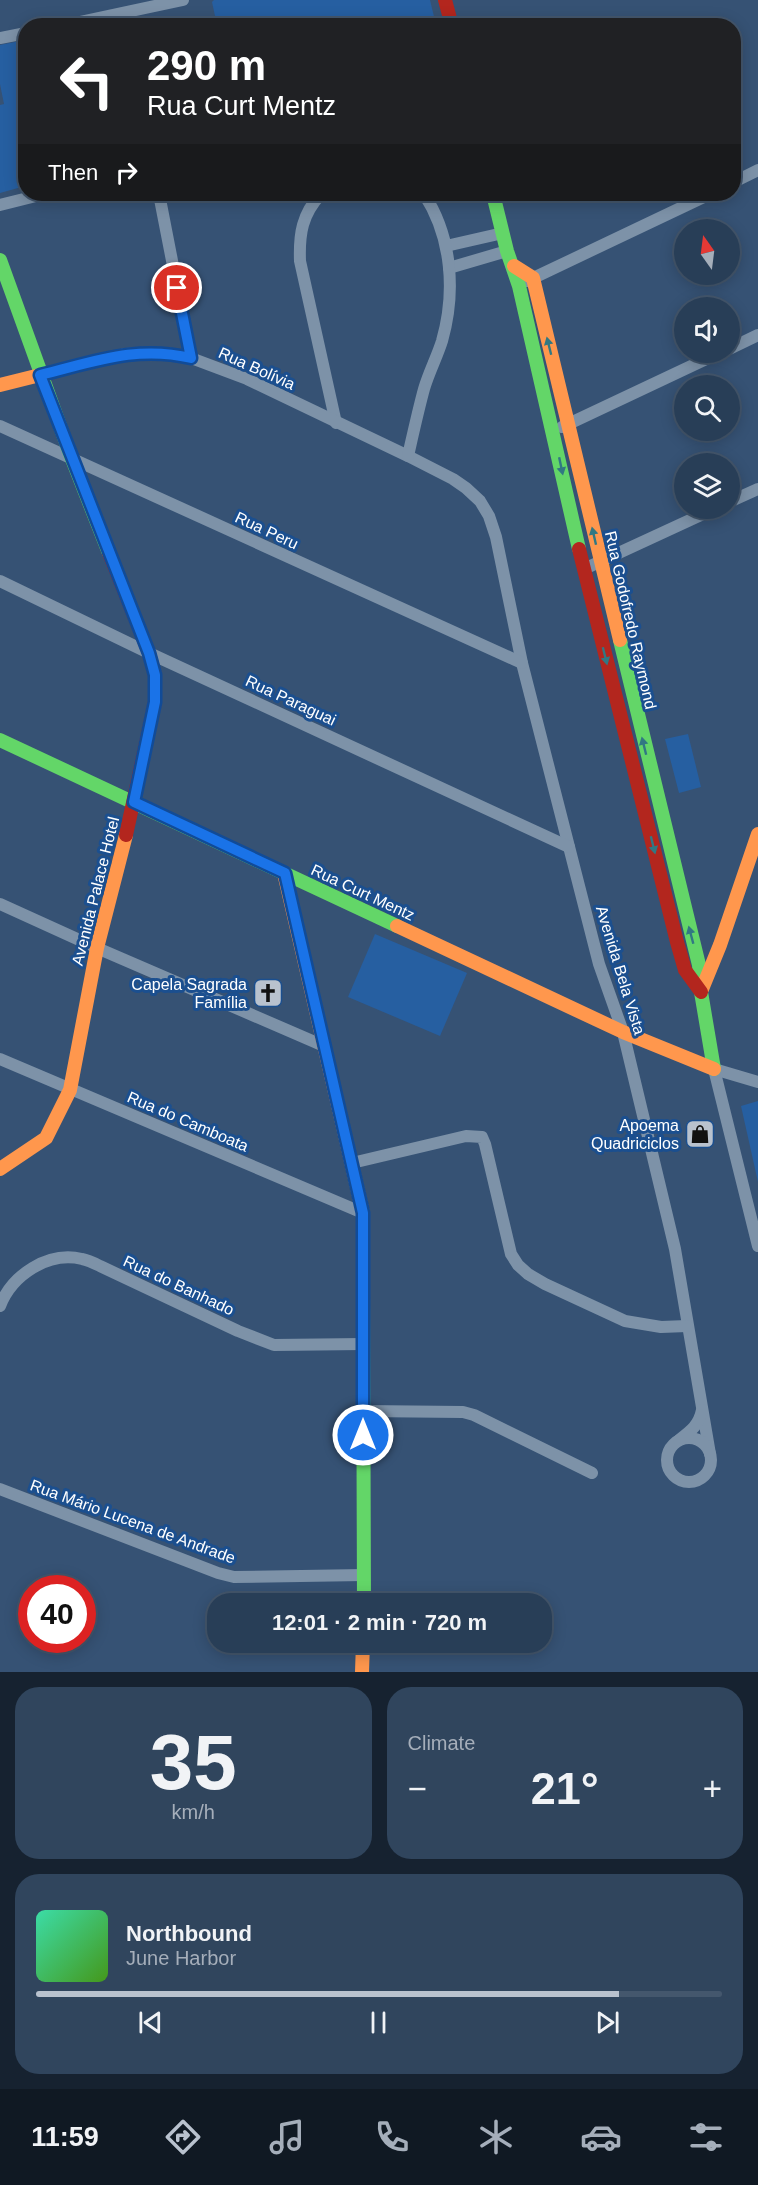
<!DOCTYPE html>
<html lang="en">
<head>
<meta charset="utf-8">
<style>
	:root { --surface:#283e57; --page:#30455d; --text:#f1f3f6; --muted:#a5aeba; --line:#44576d; --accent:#b9c2ce }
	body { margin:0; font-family:Helvetica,sans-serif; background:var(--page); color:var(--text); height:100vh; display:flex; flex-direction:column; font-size:22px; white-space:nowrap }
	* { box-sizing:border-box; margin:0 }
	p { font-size:20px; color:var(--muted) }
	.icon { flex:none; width:33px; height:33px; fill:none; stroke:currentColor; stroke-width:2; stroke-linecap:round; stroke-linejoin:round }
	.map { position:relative; height:1672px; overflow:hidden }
	.panel { display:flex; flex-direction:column; gap:15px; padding:15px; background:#162230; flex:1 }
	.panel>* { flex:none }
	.guide { position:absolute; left:18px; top:18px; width:723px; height:183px; border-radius:24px; box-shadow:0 3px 15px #0003,0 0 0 2px var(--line); background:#202124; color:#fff; overflow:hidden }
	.needle { width:39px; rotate:346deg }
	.fabs { position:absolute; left:674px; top:219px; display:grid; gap:12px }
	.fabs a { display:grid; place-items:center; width:66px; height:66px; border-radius:50%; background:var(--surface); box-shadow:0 3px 15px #0003,0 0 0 2px var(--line); font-size:30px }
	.speed { position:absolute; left:18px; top:1575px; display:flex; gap:12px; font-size:30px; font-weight:700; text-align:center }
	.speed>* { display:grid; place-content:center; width:78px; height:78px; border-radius:50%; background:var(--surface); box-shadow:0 3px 15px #0003,0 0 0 2px var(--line); line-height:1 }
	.speed .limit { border:9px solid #d22; background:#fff; color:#111 }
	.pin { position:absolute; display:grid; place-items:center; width:51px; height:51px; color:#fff; margin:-26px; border:3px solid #fff; border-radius:50%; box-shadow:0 2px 6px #0007 }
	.me { position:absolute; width:66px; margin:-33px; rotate:0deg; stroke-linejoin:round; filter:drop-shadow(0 0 4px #0008) }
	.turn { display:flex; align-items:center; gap:21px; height:126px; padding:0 30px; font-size:27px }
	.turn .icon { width:78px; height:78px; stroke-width:2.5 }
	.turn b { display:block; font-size:42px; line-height:51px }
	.then { display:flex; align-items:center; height:57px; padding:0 30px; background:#0003; gap:12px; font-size:22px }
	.big { font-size:45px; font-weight:700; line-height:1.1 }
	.panel .widget { flex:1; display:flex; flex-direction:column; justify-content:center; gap:9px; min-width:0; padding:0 21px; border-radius:24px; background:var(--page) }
	.panel .dial { align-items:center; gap:0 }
	.dial b { font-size:78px; line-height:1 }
	.song { display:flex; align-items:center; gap:18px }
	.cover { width:72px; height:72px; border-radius:9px; background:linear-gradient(135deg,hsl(160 70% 55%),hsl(100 70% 35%)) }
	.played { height:6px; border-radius:3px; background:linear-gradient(90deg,var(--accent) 85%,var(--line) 85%) }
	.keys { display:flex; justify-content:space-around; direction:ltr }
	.heat { display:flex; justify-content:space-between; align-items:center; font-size:33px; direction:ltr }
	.panel .tiles { flex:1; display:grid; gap:15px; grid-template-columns:1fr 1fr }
	.widget:last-child { grid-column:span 2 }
	.trip { position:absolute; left:207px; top:1593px; width:345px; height:60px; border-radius:24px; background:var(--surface); box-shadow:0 3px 15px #0003,0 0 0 2px var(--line); font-weight:700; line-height:60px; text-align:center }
	.dock { display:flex; height:96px; justify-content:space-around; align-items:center; background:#101923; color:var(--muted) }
	.dock .icon { width:42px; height:42px }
	.dock .selected { color:var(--accent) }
	.dock b { font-size:27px; color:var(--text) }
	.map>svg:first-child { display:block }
	.green { fill:#265fa1 }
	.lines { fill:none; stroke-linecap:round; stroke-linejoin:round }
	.lane { stroke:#7d92a8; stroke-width:6 }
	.street { stroke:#7d92a8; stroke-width:12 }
	.fast { stroke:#63d668; stroke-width:14 }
	.slow { stroke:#ff974d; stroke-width:14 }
	.jam { stroke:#b3261e; stroke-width:14 }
	.oneway { fill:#317883 }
	.route-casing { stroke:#114b97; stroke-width:15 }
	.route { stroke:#1a73e8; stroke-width:10 }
	.labels { text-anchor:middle; stroke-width:6; stroke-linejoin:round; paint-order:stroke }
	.street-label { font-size:16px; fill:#fff; stroke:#1b4f8f }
	.poi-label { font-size:16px; fill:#fff; stroke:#1b4f8f; text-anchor:end }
</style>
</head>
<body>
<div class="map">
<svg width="758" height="1672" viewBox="0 0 758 1672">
	<rect width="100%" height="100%" fill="#365274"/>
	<g class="green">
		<polygon points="214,0 430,0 436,25 217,25 212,2"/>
		<polygon points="25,40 25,186 0,193 0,105 4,104 0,84 0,45"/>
		<polygon points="688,734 701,787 679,793 665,739"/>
		<polygon points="375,934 467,973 440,1036 348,997"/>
		<polygon points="758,1101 758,1182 741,1106"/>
	</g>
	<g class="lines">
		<polyline class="lane" points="528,26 538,26"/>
		<g class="street">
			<polyline points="61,26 183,0"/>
			<polyline points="0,38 26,33"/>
			<polyline points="734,182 758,170"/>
			<polyline points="159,194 191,358"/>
			<path d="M 321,194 C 302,214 299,234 300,261 L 336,423"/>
			<polyline points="0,205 44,194"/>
			<polyline points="446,246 503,233"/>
			<polyline points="449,268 507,251"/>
			<polyline points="527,281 710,194"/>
			<polyline points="729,349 758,335"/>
			<polyline points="40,375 125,354 167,353 191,358 247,379 408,456 453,479 466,488 480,501 489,516 496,537 522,663 599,964 623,1032 675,1249 710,1454"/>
			<polyline points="0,426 522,663"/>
			<polyline points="562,427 721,352"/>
			<path d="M 408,456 C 413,434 418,411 424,389 C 429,372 437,357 442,341 C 456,292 452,237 424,194"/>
			<polyline points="729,502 758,489"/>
			<polyline points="584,569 716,508"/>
			<polyline points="0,581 149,653 569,847"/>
			<polyline points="0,904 97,948 324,1046"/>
			<polyline points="0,1059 363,1213"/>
			<polyline points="714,1069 758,1246"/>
			<polyline points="714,1069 758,1082"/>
			<polyline points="352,1163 466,1136 482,1137 485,1144 511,1254 518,1265 528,1274 545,1284 625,1321 661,1327 687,1326"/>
			<path d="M 0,1306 C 12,1275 48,1251 82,1259 C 88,1260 94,1263 100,1266 L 238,1331 L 274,1345 L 363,1344"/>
			<polyline points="363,1411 463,1412 474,1415 592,1473"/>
			<circle cx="689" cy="1460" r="22"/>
			<path d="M 679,1440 C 691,1431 699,1425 702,1410"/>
			<polyline points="0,1489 218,1573 234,1577 364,1575"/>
		</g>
		<g class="fast">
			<polyline points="493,194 507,251 519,286 579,549"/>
			<polyline points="0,260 72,459 109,553"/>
			<polyline points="620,640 699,965 701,992 714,1069"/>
			<polyline points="0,740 397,926"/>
			<polyline points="363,1295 364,1604"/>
		</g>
		<g class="slow">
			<polyline points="514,266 533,278 620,640"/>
			<polyline points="0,385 40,375"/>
			<polyline points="284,873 363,1213 363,1295"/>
			<polyline points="397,926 623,1032 714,1069"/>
			<polyline points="702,989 720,945 758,834"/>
			<polyline points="0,1169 46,1138 70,1090 97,948 126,835"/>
			<polyline points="362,1672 363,1642"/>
		</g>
		<g class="jam">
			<polyline points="445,0 452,26"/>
			<polyline points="579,549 677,942 685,970 701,992"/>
			<polyline points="109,553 149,653 155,675 155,702 126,835"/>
		</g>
	</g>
	<defs><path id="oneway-solid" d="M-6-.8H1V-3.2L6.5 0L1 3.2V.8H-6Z" transform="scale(1.5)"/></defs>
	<g class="oneway">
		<use href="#oneway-solid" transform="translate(549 346) rotate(-104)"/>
		<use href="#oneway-solid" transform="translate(561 466) rotate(78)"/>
		<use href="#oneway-solid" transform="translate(594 536) rotate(-103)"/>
		<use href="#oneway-solid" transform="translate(605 656) rotate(76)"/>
		<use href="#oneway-solid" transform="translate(644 746) rotate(-104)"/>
		<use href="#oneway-solid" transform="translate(653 845) rotate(76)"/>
		<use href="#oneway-solid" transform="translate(691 935) rotate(-105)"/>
	</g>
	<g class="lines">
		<g class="route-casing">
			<path id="route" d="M 177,288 L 191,358 C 136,345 94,362 40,375 L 149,653 L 155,675 L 155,702 L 134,802 L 285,873 L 363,1213 L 363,1435"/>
		</g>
		<use href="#route" class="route"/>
	</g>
	<defs>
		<g id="church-square" transform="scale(1.5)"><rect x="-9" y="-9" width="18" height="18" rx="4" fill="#b9c2ce" stroke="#1b4f8f"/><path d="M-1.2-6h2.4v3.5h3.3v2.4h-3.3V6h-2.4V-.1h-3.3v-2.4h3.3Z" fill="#111"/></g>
		<g id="shop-square" transform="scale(1.5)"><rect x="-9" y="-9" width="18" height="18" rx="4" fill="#b9c2ce" stroke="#1b4f8f"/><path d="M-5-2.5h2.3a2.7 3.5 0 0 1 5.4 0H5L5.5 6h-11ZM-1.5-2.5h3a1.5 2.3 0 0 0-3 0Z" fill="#111"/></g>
	</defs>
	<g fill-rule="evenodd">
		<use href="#church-square" x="268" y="993"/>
		<use href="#shop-square" x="700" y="1134"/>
	</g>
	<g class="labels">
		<g class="street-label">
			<text transform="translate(257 368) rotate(24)" y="6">Rua Bolívia</text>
			<text transform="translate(267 530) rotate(25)" y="6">Rua Peru</text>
			<text transform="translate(631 620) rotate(77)" y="6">Rua Godofredo Raymond</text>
			<text transform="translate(291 700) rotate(25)" y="6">Rua Paraguai</text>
			<text transform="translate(95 891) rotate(-76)" y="6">Avenida Palace Hotel</text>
			<text transform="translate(363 892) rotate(25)" y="6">Rua Curt Mentz</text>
			<text transform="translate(621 970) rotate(73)" y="6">Avenida Bela Vista</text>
			<text transform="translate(188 1121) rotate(23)" y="6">Rua do Camboata</text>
			<text transform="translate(179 1285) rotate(25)" y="6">Rua do Banhado</text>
			<text transform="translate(133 1521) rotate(20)" y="6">Rua Mário Lucena de Andrade</text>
		</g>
		<g class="poi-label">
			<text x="247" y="990">Capela Sagrada<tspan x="247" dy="18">Família</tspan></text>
			<text x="679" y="1131">Apoema<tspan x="679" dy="18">Quadriciclos</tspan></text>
		</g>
	</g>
</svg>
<div class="fabs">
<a><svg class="needle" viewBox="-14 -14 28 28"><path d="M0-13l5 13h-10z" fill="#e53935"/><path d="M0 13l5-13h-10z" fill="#a5aeba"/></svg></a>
<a><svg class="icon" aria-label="sound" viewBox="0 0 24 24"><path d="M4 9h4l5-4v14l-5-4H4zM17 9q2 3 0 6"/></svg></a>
<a><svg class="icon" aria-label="search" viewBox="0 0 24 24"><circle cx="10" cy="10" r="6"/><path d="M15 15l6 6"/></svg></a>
<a><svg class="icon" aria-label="layers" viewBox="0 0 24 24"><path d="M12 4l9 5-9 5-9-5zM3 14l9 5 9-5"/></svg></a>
</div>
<div class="speed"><div class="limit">40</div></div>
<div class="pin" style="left:177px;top:288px;background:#d93025"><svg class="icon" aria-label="arrive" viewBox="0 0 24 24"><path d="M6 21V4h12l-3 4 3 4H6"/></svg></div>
<svg class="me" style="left:363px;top:1435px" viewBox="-20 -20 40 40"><circle r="17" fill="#1a73e8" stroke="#fff" stroke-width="3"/><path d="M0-11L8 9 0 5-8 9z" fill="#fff"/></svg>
<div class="trip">12:01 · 2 min · 720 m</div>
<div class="guide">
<div class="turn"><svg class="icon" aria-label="left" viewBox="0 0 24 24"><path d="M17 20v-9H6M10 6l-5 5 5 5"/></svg><div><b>290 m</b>Rua Curt Mentz</div></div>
<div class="then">Then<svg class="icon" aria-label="right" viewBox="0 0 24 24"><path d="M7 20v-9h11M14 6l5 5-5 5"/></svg></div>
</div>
</div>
<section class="panel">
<div class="tiles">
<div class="widget dial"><b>35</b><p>km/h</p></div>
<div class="widget"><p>Climate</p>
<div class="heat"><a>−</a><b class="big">21°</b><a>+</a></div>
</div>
<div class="widget">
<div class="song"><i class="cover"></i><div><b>Northbound</b><p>June Harbor</p></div></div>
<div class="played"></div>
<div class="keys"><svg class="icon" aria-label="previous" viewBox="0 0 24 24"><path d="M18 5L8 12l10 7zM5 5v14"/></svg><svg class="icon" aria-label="pause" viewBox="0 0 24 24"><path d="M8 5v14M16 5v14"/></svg><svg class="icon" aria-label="next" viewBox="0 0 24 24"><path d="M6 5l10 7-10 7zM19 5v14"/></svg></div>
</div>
</div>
</section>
<nav class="dock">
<b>11:59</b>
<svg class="icon selected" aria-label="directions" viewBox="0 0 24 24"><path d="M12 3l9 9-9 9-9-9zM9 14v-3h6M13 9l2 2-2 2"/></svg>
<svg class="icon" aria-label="music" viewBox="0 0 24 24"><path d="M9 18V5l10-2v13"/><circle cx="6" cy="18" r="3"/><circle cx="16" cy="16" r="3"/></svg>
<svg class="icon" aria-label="phone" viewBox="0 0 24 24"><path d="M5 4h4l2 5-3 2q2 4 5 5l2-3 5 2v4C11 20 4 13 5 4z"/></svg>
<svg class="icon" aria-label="climate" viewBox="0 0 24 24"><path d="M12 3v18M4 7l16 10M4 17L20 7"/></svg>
<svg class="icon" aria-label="car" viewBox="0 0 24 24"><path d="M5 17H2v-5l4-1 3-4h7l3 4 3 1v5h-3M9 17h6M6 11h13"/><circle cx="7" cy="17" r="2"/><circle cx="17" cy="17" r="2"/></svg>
<svg class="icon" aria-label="filters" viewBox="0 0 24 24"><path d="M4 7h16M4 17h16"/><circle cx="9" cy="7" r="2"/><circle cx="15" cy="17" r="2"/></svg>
</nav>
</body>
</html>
